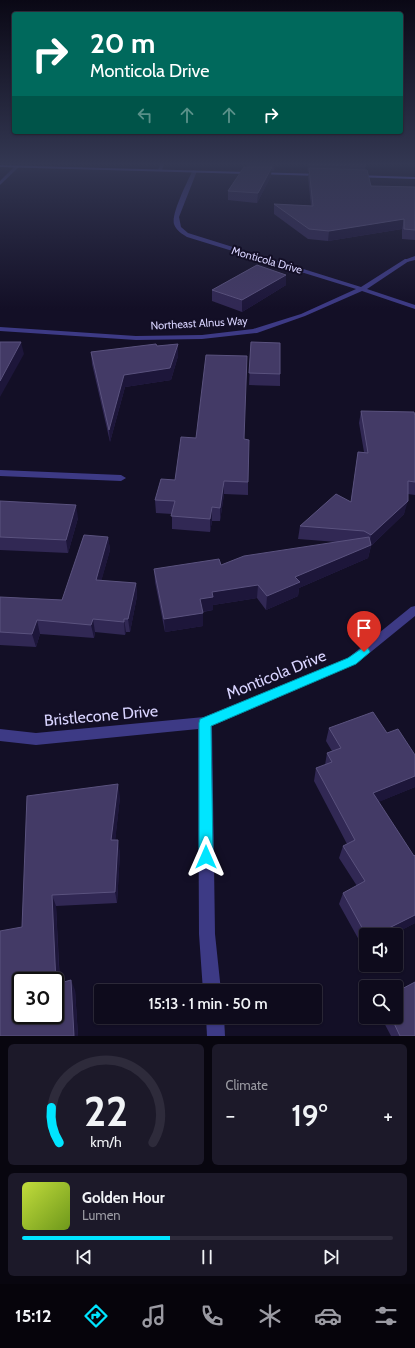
<!DOCTYPE html>
<html lang="en">
<head>
<meta charset="utf-8">
<style>
	:root { --surface:#0e0b1c; --page:#1c1929; --text:#f1f3f6; --muted:#9b9ba3; --line:#2e2b3b; --accent:#00e5ff }
	body { margin:0; font-family:Cabin,sans-serif; background:var(--page); color:var(--text); height:100vh; display:flex; flex-direction:column; font-size:15px; white-space:nowrap }
	* { box-sizing:border-box; margin:0 }
	p { font-size:13px; color:var(--muted) }
	.icon { flex:none; width:22px; height:22px; fill:none; stroke:currentColor; stroke-width:2; stroke-linecap:round; stroke-linejoin:round }
	.map { position:relative; height:1036px; overflow:hidden }
	.sheet { display:flex; flex-direction:column; gap:8px; padding:8px; background:#08060f; flex:1 }
	.sheet>* { flex:none }
	.banner { position:absolute; left:12px; top:12px; width:391px; height:122px; border-radius:4px; box-shadow:0 1px 3px #0004,0 0 0 1px var(--line); background:#00695c; color:#fff; overflow:hidden }
	.controls { position:absolute; left:359px; top:928px; display:grid; gap:8px }
	.controls a { display:grid; place-items:center; width:44px; height:44px; border-radius:4px; background:var(--surface); box-shadow:0 1px 3px #0004,0 0 0 1px var(--line); font-size:20px }
	.speed { position:absolute; left:12px; top:972px; display:flex; gap:8px; font-size:20px; font-weight:700; text-align:center }
	.speed>* { display:grid; place-content:center; width:52px; height:52px; border-radius:50%; background:var(--surface); box-shadow:0 1px 3px #0004,0 0 0 1px var(--line); line-height:1 }
	.speed .limit { border:2px solid #111; border-radius:6px; background:#fff; color:#111 }
	.pin { position:absolute; display:grid; place-items:center; width:34px; height:34px; color:#fff; margin:-41px -17px; border-radius:50% 50% 50% 0; rotate:-45deg; box-shadow:0 0 4px #0007 }
	.pin .icon { rotate:45deg }
	.me { position:absolute; width:44px; margin:-22px; rotate:0deg; stroke-linejoin:round; filter:drop-shadow(0 0 3px #0008) }
	.turn { display:flex; align-items:center; gap:14px; height:84px; padding:0 12px; font-size:18px }
	.turn .icon { width:52px; height:52px; stroke-width:2.5 }
	.turn b { display:block; font-size:28px; line-height:34px }
	.lanes { display:flex; align-items:center; height:38px; padding:0 12px; background:#0003; justify-content:center; gap:20px; direction:ltr }
	.lanes .off { opacity:.35 }
	.big { font-size:30px; font-weight:600; line-height:1.1 }
	.sheet .card { flex:1; display:flex; flex-direction:column; justify-content:center; gap:6px; min-width:0; padding:0 14px; border-radius:6px; background:var(--page) }
	.sheet .dial { align-items:center; gap:0 }
	.dial svg { height:104px; overflow:visible; fill:none; stroke:var(--line); stroke-width:7; stroke-linecap:round; text-anchor:middle }
	.dial text { fill:var(--text); stroke:none }
	.song { display:flex; align-items:center; gap:12px }
	.cover { width:48px; height:48px; border-radius:6px; background:linear-gradient(135deg,hsl(70 70% 55%),hsl(80 70% 35%)) }
	.played { height:4px; border-radius:2px; background:linear-gradient(90deg,var(--accent) 40%,var(--line) 40%) }
	.keys { display:flex; justify-content:space-around; direction:ltr }
	.heat { display:flex; justify-content:space-between; align-items:center; font-size:22px; direction:ltr }
	.sheet .tiles { flex:1; display:grid; gap:8px; grid-template-columns:1fr 1fr }
	.card:last-child { grid-column:span 2 }
	.trip { position:absolute; left:94px; top:984px; width:228px; height:40px; border-radius:4px; background:var(--surface); box-shadow:0 1px 3px #0004,0 0 0 1px var(--line); font-weight:600; line-height:40px; text-align:center }
	.tabs { display:flex; height:64px; justify-content:space-around; align-items:center; background:#06040b; color:var(--muted) }
	.tabs .icon { width:28px; height:28px }
	.tabs .on { color:var(--accent) }
	.tabs b { font-size:18px; color:var(--text) }
	.map>svg:first-child { display:block }
	.lines { fill:none; stroke-linecap:round; stroke-linejoin:round }
	.service { fill:#3d3a85; fill-rule:evenodd }
	.minor { fill:#3d3a85; fill-rule:evenodd }
	.secondary { fill:#6f6bff; fill-rule:evenodd }
	.wall { fill:#312854 }
	.shaded-wall { fill:#1d163a }
	.building { fill:#433a66; stroke:#5a527e; fill-rule:evenodd }
	.route { fill:#00e5ff; stroke:#0095a6 }
	.labels { text-anchor:middle; stroke-width:4; stroke-linejoin:round; paint-order:stroke }
	.far-street-label { font-size:11px; fill:#d9d4ff; stroke:#130f26 }
	.near-street-label { font-size:16px; fill:#d9d4ff; stroke:#130f26 }
</style>
</head>
<body>
<div class="map">
<svg width="415" height="1036" viewBox="0 0 415 1036">
	<rect width="100%" height="100%" fill="#130f26"/>
	<g class="lines">
		<polygon class="service" points="415,256 415,260 407,262 404,260"/>
		<g class="minor">
			<polygon points="160,164 164,164 162,170 160,171 158,170"/>
			<polygon points="16,165 20,166 0,185 0,181"/>
			<path d="M 193,170 L 197,171 L 179,217 L 181,227 L 188,233 L 361,287 L 405,259 L 409,259 L 409,261 L 367,289 L 415,305 L 415,309 L 362,291 L 305,316 L 257,333 L 202,339 L 136,340 L 0,331 L 0,327 L 136,336 L 202,335 L 253,329 L 301,314 L 356,289 L 187,237 C 182,234 176,230 174,224 C 171,214 188,180 193,170 Z"/>
			<polygon points="0,470 121,475 126,478 121,481 0,476"/>
			<polygon points="415,606 415,616 356,664 212,726 215,934 221,991 203,991 199,934 198,729 36,745 0,741 0,729 36,733 204,717 348,658 411,607"/>
			<polygon points="206,1017 224,1017 225,1036 207,1036"/>
		</g>
		<g class="secondary">
			<polygon points="0,165 321,174 323,175 321,176 0,167"/>
			<polygon points="355,175 415,177 415,179 353,177"/>
		</g>
	</g>
	<g class="wall">
		<polygon points="247,164 278,164 274,171 271,171 271,176 257,203 228,200 228,191 247,167"/>
		<polygon points="307,164 365,164 366,166 365,170 371,186 415,187 415,240 402,239 402,229 328,241 308,239 274,214 274,204 311,206 308,177 309,172 308,172"/>
		<polygon points="286,275 286,285 242,312 212,301 212,290"/>
		<polygon points="251,342 280,374 280,386 249,385"/>
		<polygon points="178,344 178,356 171,380 125,387 110,442 92,364 91,352 157,346"/>
		<polygon points="361,411 415,416 415,495 408,494 404,514 371,546 368,558 299,588 298,596 266,610 257,598 213,605 213,610 203,612 203,626 165,632 155,582 154,569 221,565 337,542 298,539 300,526 351,502 358,452 364,452 359,423"/>
		<polygon points="244,439 248,482 248,495 224,494 220,521 212,521 210,532 172,529 172,514 156,513 155,500 175,480"/>
		<polygon points="0,501 78,518 68,553 0,550"/>
		<polygon points="108,537 110,550 101,581 136,583 137,596 130,632 126,632 125,635 95,632 94,638 40,634 36,647 0,645 0,597 62,600"/>
		<polygon points="329,728 415,787 378,802 414,856 415,855 415,923 392,935 366,935 366,948 364,949 339,904 343,893 357,886 339,858 343,846 347,844 314,781 316,768 325,765 327,753 332,751 326,741"/>
		<polygon points="120,797 115,840 120,852 117,903 56,906 60,983 75,990 78,1036 0,1036 22,927"/>
		<polygon points="381,1017 396,1017 415,1036 391,1036"/>
	</g>
	<g class="shaded-wall">
		<polygon points="274,164 278,164 274,171"/>
		<polygon points="272,167 271,176 257,203 258,193"/>
		<polygon points="404,219 402,229 328,241 329,231"/>
		<polygon points="286,275 286,285 242,312 242,300"/>
		<polygon points="21,342 24,354 0,397 0,381"/>
		<polygon points="178,344 178,356 171,380 125,387 110,442 109,430 124,375"/>
		<polygon points="224,481 224,494 220,521 220,508"/>
		<polygon points="408,501 404,514 371,546 368,558 299,588 298,596 266,610 267,596 295,577 369,545 371,535"/>
		<polygon points="76,505 78,518 68,553 66,540"/>
		<polygon points="212,507 212,521 210,532 210,519"/>
		<polygon points="108,537 110,550 98,593 96,580"/>
		<polygon points="136,583 137,596 130,632 128,619"/>
		<polygon points="258,585 257,598 213,605 213,610 200,612 200,599 212,592"/>
		<polygon points="203,613 203,626 165,632 164,619"/>
		<polygon points="93,619 95,632 94,638 91,625"/>
		<polygon points="124,619 126,632 125,635 124,622"/>
		<polygon points="37,620 40,634 36,647 32,634"/>
		<polygon points="415,776 415,787 369,806 373,793"/>
		<polygon points="118,784 120,797 114,852 111,840"/>
		<polygon points="118,840 120,852 117,903 115,892"/>
		<polygon points="52,895 56,906 60,993 56,984"/>
		<polygon points="415,915 415,923 392,935 375,935"/>
		<polygon points="71,980 75,990 78,1036 74,1036"/>
	</g>
	<g class="building">
		<polygon points="309,164 365,164 366,166 309,165"/>
		<polygon points="244,167 272,167 258,193 228,191"/>
		<polygon points="309,168 367,170 371,186 415,187 415,230 404,229 404,219 329,231 309,229 274,204 313,206"/>
		<polygon points="257,265 286,275 242,300 212,290"/>
		<polygon points="0,342 21,342 0,381"/>
		<polygon points="251,342 280,343 280,374 249,373"/>
		<polygon points="156,344 157,346 178,344 170,368 124,375 109,430 91,352"/>
		<polygon points="206,355 247,356 244,439 249,440 248,482 224,481 220,508 212,507 210,519 171,516 175,501 155,500 161,479 175,480 181,437 196,438"/>
		<polygon points="361,411 414,412 415,416 415,482 408,481 408,501 371,535 364,531 300,526 336,494 351,502 358,452 368,453"/>
		<polygon points="0,501 76,505 66,540 0,537"/>
		<polygon points="84,535 108,537 96,580 136,583 128,619 124,619 124,622 93,619 91,625 37,620 32,634 0,632 0,597 62,600"/>
		<polygon points="369,537 371,545 295,577 300,582 267,596 258,585 212,592 213,597 200,599 203,613 164,619 154,569 219,559 221,565 244,556"/>
		<polygon points="373,712 387,733 398,729 415,755 415,776 373,793 414,856 415,855 415,915 375,935 366,935 343,893 365,881 343,846 355,840 316,768 332,762 327,753 341,748 329,728"/>
		<path d="M 118,784 L 111,840 L 118,840 L 115,892 L 52,895 L 56,984 L 71,980 L 74,1036 L 0,1036 L 0,931 L 22,927 L 27,796 ZM 21,981 L 55,981 L 55,1015 L 21,1015 Z"/>
		<polygon points="415,982 415,1036 400,1036 391,1017 396,1017 396,992"/>
	</g>
	<linearGradient id="sky" x2="0" y2="1"><stop stop-color="#0a0815"/><stop offset="0.53" stop-color="#333752"/><stop offset="1" stop-color="#333752" stop-opacity="0"/></linearGradient>
	<rect width="415" height="309" fill="url(#sky)"/>
	<polygon class="route" points="364,647 368,648 370,652 356,664 211,726 213,857 211,861 206,863 201,861 199,857 199,723 200,719 348,658"/>
	<g class="labels">
		<g class="far-street-label">
			<text transform="translate(267 260) rotate(16)" y="4">Monticola Drive</text>
			<text transform="translate(199 323) rotate(-3)" y="4">Northeast Alnus Way</text>
		</g>
		<g class="near-street-label">
			<text transform="translate(276 674) rotate(-22)" y="6">Monticola Drive</text>
			<text transform="translate(101 715) rotate(-5)" y="6">Bristlecone Drive</text>
		</g>
	</g>
</svg>
<div class="controls">
<a><svg class="icon" aria-label="sound" viewBox="0 0 24 24"><path d="M4 9h4l5-4v14l-5-4H4zM17 9q2 3 0 6"/></svg></a>
<a><svg class="icon" aria-label="search" viewBox="0 0 24 24"><circle cx="10" cy="10" r="6"/><path d="M15 15l6 6"/></svg></a>
</div>
<div class="speed"><div class="limit">30</div></div>
<div class="pin" style="left:364px;top:652px;background:#d93025"><svg class="icon" aria-label="arrive" viewBox="0 0 24 24"><path d="M6 21V4h12l-3 4 3 4H6"/></svg></div>
<svg class="me" style="left:206px;top:857px" viewBox="-20 -20 40 40"><path d="M0-17L14 15 0 8-14 15z" fill="#00e5ff" stroke="#fff" stroke-width="4"/></svg>
<div class="trip">15:13 · 1 min · 50 m</div>
<div class="banner">
<div class="turn"><svg class="icon" aria-label="right" viewBox="0 0 24 24"><path d="M7 20v-9h11M14 6l5 5-5 5"/></svg><div><b>20 m</b>Monticola Drive</div></div>
<div class="lanes"><svg class="icon off" aria-label="left" viewBox="0 0 24 24"><path d="M17 20v-9H6M10 6l-5 5 5 5"/></svg><svg class="icon off" aria-label="ahead" viewBox="0 0 24 24"><path d="M12 20V5M6 11l6-6 6 6"/></svg><svg class="icon off" aria-label="ahead" viewBox="0 0 24 24"><path d="M12 20V5M6 11l6-6 6 6"/></svg><svg class="icon" aria-label="right" viewBox="0 0 24 24"><path d="M7 20v-9h11M14 6l5 5-5 5"/></svg></div>
</div>
</div>
<section class="sheet">
<div class="tiles">
<div class="card dial"><svg viewBox="0 0 100 80">
<path d="M14 69A42 42 0 1 1 86 69"/>
<path d="M14 69A42 42 0 0 1 8 42" stroke="#00e5ff"/>
<text x="50" y="56" font-size="32" font-weight="700">22</text>
<text x="50" y="72" font-size="11">km/h</text>
</svg></div>
<div class="card"><p>Climate</p>
<div class="heat"><a>−</a><b class="big">19°</b><a>+</a></div>
</div>
<div class="card">
<div class="song"><i class="cover"></i><div><b>Golden Hour</b><p>Lumen</p></div></div>
<div class="played"></div>
<div class="keys"><svg class="icon" aria-label="previous" viewBox="0 0 24 24"><path d="M18 5L8 12l10 7zM5 5v14"/></svg><svg class="icon" aria-label="pause" viewBox="0 0 24 24"><path d="M8 5v14M16 5v14"/></svg><svg class="icon" aria-label="next" viewBox="0 0 24 24"><path d="M6 5l10 7-10 7zM19 5v14"/></svg></div>
</div>
</div>
</section>
<nav class="tabs">
<b>15:12</b>
<svg class="icon on" aria-label="directions" viewBox="0 0 24 24"><path d="M12 3l9 9-9 9-9-9zM9 14v-3h6M13 9l2 2-2 2"/></svg>
<svg class="icon" aria-label="music" viewBox="0 0 24 24"><path d="M9 18V5l10-2v13"/><circle cx="6" cy="18" r="3"/><circle cx="16" cy="16" r="3"/></svg>
<svg class="icon" aria-label="phone" viewBox="0 0 24 24"><path d="M5 4h4l2 5-3 2q2 4 5 5l2-3 5 2v4C11 20 4 13 5 4z"/></svg>
<svg class="icon" aria-label="climate" viewBox="0 0 24 24"><path d="M12 3v18M4 7l16 10M4 17L20 7"/></svg>
<svg class="icon" aria-label="car" viewBox="0 0 24 24"><path d="M5 17H2v-5l4-1 3-4h7l3 4 3 1v5h-3M9 17h6M6 11h13"/><circle cx="7" cy="17" r="2"/><circle cx="17" cy="17" r="2"/></svg>
<svg class="icon" aria-label="filters" viewBox="0 0 24 24"><path d="M4 7h16M4 17h16"/><circle cx="9" cy="7" r="2"/><circle cx="15" cy="17" r="2"/></svg>
</nav>
</body>
</html>
